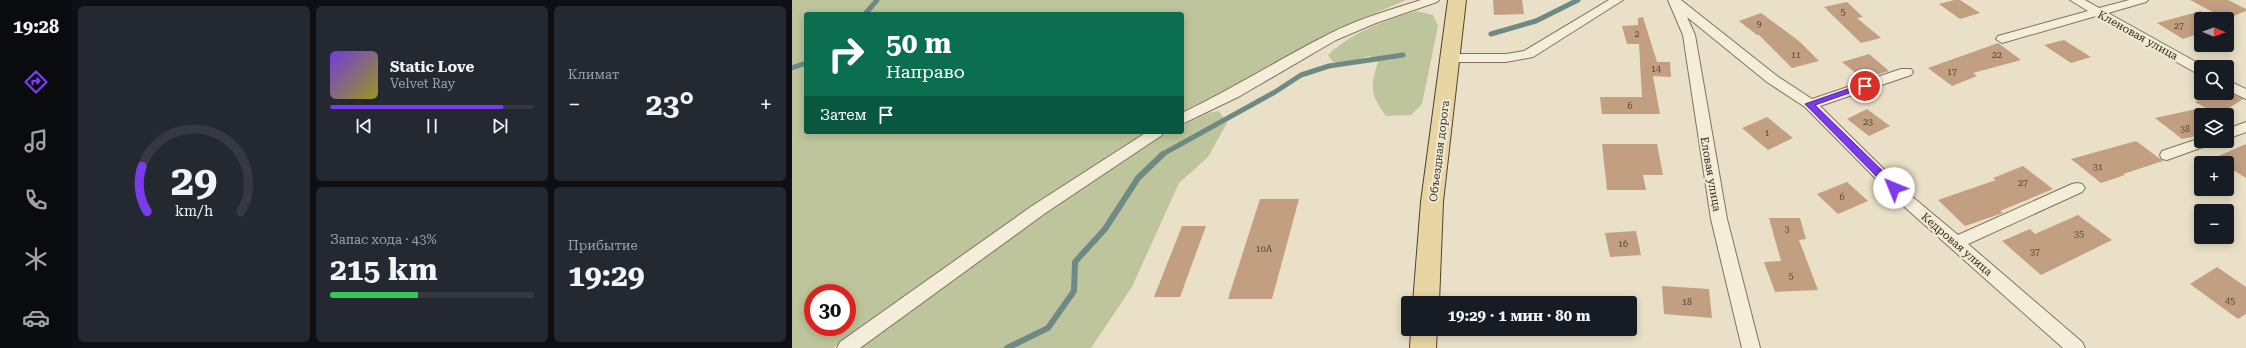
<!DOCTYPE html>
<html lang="ru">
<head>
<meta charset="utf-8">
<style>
	:root { --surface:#171b24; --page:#242831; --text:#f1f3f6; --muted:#9ea1a6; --line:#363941; --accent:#7c3aed }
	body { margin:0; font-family:"Roboto Serif",serif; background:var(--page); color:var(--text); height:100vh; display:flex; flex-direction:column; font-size:15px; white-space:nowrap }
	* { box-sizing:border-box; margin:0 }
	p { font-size:13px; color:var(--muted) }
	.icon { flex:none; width:22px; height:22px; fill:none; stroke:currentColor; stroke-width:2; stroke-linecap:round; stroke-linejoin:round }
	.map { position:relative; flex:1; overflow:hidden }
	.drawer { display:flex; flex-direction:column; gap:6px; padding:6px; background:#0d0f14; width:720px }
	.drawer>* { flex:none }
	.top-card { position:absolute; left:12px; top:12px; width:380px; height:122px; border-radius:4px; box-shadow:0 2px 10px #0003; background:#0b6e4f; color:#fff; overflow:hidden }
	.needle { width:26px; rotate:91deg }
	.controls { position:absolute; left:1402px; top:12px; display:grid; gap:8px }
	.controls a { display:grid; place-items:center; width:40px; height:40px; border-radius:4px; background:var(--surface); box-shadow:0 2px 10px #0003; font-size:20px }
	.speed { position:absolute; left:12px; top:284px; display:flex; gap:8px; font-size:20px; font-weight:700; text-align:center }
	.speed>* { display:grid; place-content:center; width:52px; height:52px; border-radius:50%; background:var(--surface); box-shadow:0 2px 10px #0003; line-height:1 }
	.speed .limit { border:6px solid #d22; background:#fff; color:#111 }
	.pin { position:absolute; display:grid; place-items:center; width:34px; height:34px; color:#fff; margin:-17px; border:2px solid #fff; border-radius:50%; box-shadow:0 1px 4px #0007 }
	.me { position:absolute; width:44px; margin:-22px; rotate:315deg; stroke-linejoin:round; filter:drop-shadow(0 0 3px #0008) }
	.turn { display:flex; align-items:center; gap:14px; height:84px; padding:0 16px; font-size:18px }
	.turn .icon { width:52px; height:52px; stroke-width:2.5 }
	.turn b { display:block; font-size:28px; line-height:34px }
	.then { display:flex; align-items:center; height:38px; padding:0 16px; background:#0003; gap:8px; font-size:15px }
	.big { font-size:30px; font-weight:700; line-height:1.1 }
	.drawer .card { flex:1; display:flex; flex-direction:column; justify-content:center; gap:6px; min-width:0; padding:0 14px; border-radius:6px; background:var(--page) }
	.drawer .dial { align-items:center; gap:0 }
	.dial svg { height:104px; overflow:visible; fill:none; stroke:var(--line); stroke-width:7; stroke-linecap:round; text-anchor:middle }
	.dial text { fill:var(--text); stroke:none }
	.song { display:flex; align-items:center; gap:12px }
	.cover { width:48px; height:48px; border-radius:6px; background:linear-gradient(135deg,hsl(260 70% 55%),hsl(60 70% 35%)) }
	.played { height:4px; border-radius:2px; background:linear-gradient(90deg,var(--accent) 85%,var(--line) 85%) }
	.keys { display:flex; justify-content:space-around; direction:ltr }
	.heat { display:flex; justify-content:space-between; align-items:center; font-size:22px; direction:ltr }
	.charge { height:6px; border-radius:3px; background:linear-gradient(90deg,#34c759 43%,var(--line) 0) }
	.drawer .tiles { flex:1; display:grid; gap:6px; grid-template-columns:repeat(3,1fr) }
	.card:first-child { grid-row:span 2 }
	.trip { position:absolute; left:609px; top:296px; width:236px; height:40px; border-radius:4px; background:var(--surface); box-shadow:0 2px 10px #0003; font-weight:700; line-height:40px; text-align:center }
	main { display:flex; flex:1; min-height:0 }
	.tabs { display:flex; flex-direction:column; width:72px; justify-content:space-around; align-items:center; background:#090b0e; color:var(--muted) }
	.tabs .icon { width:28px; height:28px }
	.tabs .selected { color:var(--accent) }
	.tabs b { font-size:18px; color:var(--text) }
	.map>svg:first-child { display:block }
	.green { fill:#bec59c; fill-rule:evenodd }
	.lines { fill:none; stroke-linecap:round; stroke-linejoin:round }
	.stream-far1 { stroke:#6f8a85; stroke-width:5 }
	.stream { stroke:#6f8a85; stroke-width:6 }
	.building { fill:#c29f81 }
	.street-casing { stroke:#82735e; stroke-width:2 }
	.primary-casing { stroke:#504132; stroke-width:2 }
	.street { fill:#f4edd9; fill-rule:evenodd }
	.primary { fill:#e7d5a3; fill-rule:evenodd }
	.route { fill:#7c3aed; stroke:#51269a }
	.labels { text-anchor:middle; stroke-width:4; stroke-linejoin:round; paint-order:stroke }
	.number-label { font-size:9px; fill:#584838 }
	.street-label { font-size:11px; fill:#342b20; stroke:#f1ead5 }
</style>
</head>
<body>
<main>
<nav class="tabs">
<b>19:28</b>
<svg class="icon selected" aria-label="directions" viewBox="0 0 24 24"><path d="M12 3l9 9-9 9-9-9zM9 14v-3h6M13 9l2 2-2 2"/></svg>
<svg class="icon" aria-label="music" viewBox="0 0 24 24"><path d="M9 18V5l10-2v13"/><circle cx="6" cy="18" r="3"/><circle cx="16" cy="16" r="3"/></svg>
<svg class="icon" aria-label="phone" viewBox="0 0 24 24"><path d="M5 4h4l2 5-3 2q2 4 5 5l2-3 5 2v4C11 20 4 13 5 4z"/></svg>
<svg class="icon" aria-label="climate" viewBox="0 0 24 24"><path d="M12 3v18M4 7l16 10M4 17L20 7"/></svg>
<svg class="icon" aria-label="car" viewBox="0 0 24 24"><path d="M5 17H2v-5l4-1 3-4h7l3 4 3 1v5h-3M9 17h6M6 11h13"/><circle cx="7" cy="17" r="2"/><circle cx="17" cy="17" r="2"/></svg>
</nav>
<section class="drawer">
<div class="tiles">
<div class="card dial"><svg viewBox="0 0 100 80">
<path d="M14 69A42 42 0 1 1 86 69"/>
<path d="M14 69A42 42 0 0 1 10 34" stroke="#7c3aed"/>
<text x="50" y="56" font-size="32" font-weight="700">29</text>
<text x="50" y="72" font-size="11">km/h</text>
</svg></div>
<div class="card">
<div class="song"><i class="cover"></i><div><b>Static Love</b><p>Velvet Ray</p></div></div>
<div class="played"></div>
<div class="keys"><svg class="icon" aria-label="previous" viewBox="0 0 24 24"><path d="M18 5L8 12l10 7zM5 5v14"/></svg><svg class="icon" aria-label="pause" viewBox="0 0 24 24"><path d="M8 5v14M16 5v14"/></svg><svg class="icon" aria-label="next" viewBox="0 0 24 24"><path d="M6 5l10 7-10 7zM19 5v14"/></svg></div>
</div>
<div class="card"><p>Климат</p>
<div class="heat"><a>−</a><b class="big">23°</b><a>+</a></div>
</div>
<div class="card"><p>Запас хода · 43%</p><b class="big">215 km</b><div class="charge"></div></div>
<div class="card"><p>Прибытие</p><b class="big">19:29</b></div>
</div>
</section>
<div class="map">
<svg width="1454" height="348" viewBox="0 0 1454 348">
	<rect width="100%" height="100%" fill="#e9e0c7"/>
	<g class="green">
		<path d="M 0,0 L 614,0 L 532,35 L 470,74 L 390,114 L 390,14 L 14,14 L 14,132 L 357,132 L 93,310 L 41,348 L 0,348 ZM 21,293 L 55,293 L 55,327 L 21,327 Z"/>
		<path d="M 624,11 L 641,15 L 646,26 L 630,104 L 619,115 L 594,116 C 578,94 578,87 586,62 L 585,59 L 577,56 L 553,63 L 541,62 L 536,55 C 560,32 593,21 624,11 Z"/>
		<polygon points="427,111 435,123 416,157 387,183 340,287 299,348 63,348 309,172 377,132 390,132 390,126 416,113"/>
	</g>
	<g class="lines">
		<g class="stream-far1">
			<polyline points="73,14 85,0"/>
			<polyline points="699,34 744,21 786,0"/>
			<polyline points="0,68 14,63"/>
			<polyline points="369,155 483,92 509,75 537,66 611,55"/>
		</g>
		<polyline class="stream" points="215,348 256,328 282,291 283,262 313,229 346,178 371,154"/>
	</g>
	<g class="building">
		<polygon points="701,0 730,0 732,14 702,15"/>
		<polygon points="1162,0 1168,0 1188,13 1168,19 1147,4"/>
		<polygon points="1398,0 1436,0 1454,9 1454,11 1434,19"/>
		<polygon points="1055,2 1071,17 1065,18 1089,38 1069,43 1032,7"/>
		<polygon points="1409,11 1409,33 1391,39 1365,23"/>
		<polygon points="969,13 1007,41 1027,61 1000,68 967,35 965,35 947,21"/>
		<polygon points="851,17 865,62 878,62 879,77 861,76 868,114 810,114 808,97 850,97 847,44 835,44 830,26 846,25 846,18"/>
		<polygon points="1272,40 1299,57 1279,63 1252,45"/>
		<polygon points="1206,43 1229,60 1181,73 1185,76 1160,86 1136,68"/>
		<polygon points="1077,54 1097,71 1071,79 1050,62"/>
		<polygon points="1435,92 1451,99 1426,115 1403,102 1420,93"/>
		<polygon points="1409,108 1409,135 1390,139 1363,118"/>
		<polygon points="1075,109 1098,126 1077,136 1055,119"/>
		<polygon points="975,117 1001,138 976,150 950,128"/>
		<polygon points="1344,141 1371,161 1331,174 1333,175 1309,183 1279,159"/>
		<polygon points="810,144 865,144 871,175 851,175 854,190 815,190"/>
		<polygon points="1454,144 1454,178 1435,166 1435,163 1430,163 1422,158"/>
		<polygon points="1231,166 1261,189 1208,211 1211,213 1173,226 1146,200 1204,180 1201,178"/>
		<polygon points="1055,182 1076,201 1046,214 1025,194"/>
		<polygon points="468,199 507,199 480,299 436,299"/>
		<polygon points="1286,215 1320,240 1249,275 1210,241 1238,229 1243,234"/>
		<polygon points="977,218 1008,218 1014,239 1007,240 1026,290 983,292 972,262 989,261"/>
		<polygon points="390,226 414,226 388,297 362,297"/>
		<polygon points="844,231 849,255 818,257 813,233"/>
		<polygon points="1425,267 1454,287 1454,314 1446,319 1398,284"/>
		<polygon points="870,286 917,289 920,318 872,314"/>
	</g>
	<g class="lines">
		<g class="street-casing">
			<g id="street">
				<path d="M 629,0 L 647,0 L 645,2 L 584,23 L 544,40 L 448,96 L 390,124 L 390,113 C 440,89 486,60 535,35 C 565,19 598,10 629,0 Z"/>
				<polygon points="817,0 831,0 741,57 714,62 659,62 653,58 659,54 714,54 732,51"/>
				<polygon points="876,0 889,0 985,76 1020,99 1109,69 1119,69 1121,72 1119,75 1028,106 1117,194 1166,235 1280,184 1285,183 1290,184 1293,188 1290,192 1176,244 1290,342 1293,348 1271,348 1107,202 1013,107 975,82 895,17 903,35 935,219 968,348 950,348 919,219 891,35"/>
				<polygon points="1278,0 1293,0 1307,8 1337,0 1356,0 1354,2 1316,13 1413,67 1409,67 1409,74 1404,73 1304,16 1210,43 1204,39 1206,36 1296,11"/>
				<polygon points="1435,80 1454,89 1454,99 1435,90"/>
				<polygon points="1454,122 1454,132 1435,139 1435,129"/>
				<polygon points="355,132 372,132 370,135 252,214 68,348 45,348 48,342 240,206"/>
				<polygon points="1409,138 1409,141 1421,141 1419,144 1375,160 1370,159 1368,155 1370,151"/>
			</g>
		</g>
		<g class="primary-casing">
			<g id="primary">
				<polygon points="656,0 674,0 651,202 647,303 621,303 629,202"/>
				<polygon points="619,329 645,329 644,348 618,348"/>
			</g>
		</g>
		<use href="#street" class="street"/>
		<use href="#primary" class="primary"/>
	</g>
	<polygon class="route" points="1070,84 1077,86 1023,105 1105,185 1105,190 1098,190 1013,104"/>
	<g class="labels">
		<g class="number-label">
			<text x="1051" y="15">5</text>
			<text x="967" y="27">9</text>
			<text x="1387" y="29">27</text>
			<text x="845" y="37">2</text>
			<text x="1004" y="58">11</text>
			<text x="1205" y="58">22</text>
			<text x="864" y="72">14</text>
			<text x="1160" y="75">17</text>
			<text x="838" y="109">6</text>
			<text x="1076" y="125">23</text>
			<text x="1393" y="132">38</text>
			<text x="975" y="136">1</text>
			<text x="1306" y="170">31</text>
			<text x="1231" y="186">27</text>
			<text x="1050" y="200">6</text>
			<text x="995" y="232">3</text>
			<text x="1287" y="237">35</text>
			<text x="831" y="247">16</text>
			<text x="472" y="252">10А</text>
			<text x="1243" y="255">37</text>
			<text x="999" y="279">5</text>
			<text x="1438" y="304">45</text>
			<text x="895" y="305">18</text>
		</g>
		<g class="street-label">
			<text transform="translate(1346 35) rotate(29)" y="4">Кленовая улица</text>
			<text transform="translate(647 151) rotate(-83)" y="4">Объездная дорога</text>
			<text transform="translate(919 174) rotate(80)" y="4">Еловая улица</text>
			<text transform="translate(1165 244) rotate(41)" y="4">Кедровая улица</text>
		</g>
	</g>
</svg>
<div class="controls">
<a><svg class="needle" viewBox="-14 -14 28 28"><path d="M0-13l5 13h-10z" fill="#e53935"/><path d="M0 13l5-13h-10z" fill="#9ea1a6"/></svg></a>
<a><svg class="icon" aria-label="search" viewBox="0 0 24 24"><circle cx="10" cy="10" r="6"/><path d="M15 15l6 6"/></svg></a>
<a><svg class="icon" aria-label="layers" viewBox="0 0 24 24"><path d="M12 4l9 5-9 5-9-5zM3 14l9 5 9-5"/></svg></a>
<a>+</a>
<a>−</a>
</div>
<div class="speed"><div class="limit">30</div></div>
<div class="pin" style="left:1073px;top:86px;background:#d93025"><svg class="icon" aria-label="arrive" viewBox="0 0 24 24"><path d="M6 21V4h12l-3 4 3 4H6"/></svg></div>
<svg class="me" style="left:1102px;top:188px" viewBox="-20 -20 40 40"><circle r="19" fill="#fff"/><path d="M0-13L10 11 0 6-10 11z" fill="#7c3aed"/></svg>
<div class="trip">19:29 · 1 мин · 80 m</div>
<div class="top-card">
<div class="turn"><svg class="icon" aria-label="right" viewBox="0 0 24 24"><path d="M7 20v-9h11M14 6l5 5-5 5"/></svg><div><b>50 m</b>Направо</div></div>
<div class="then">Затем<svg class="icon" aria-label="arrive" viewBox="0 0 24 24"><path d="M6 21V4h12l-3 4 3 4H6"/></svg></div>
</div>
</div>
</main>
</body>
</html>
